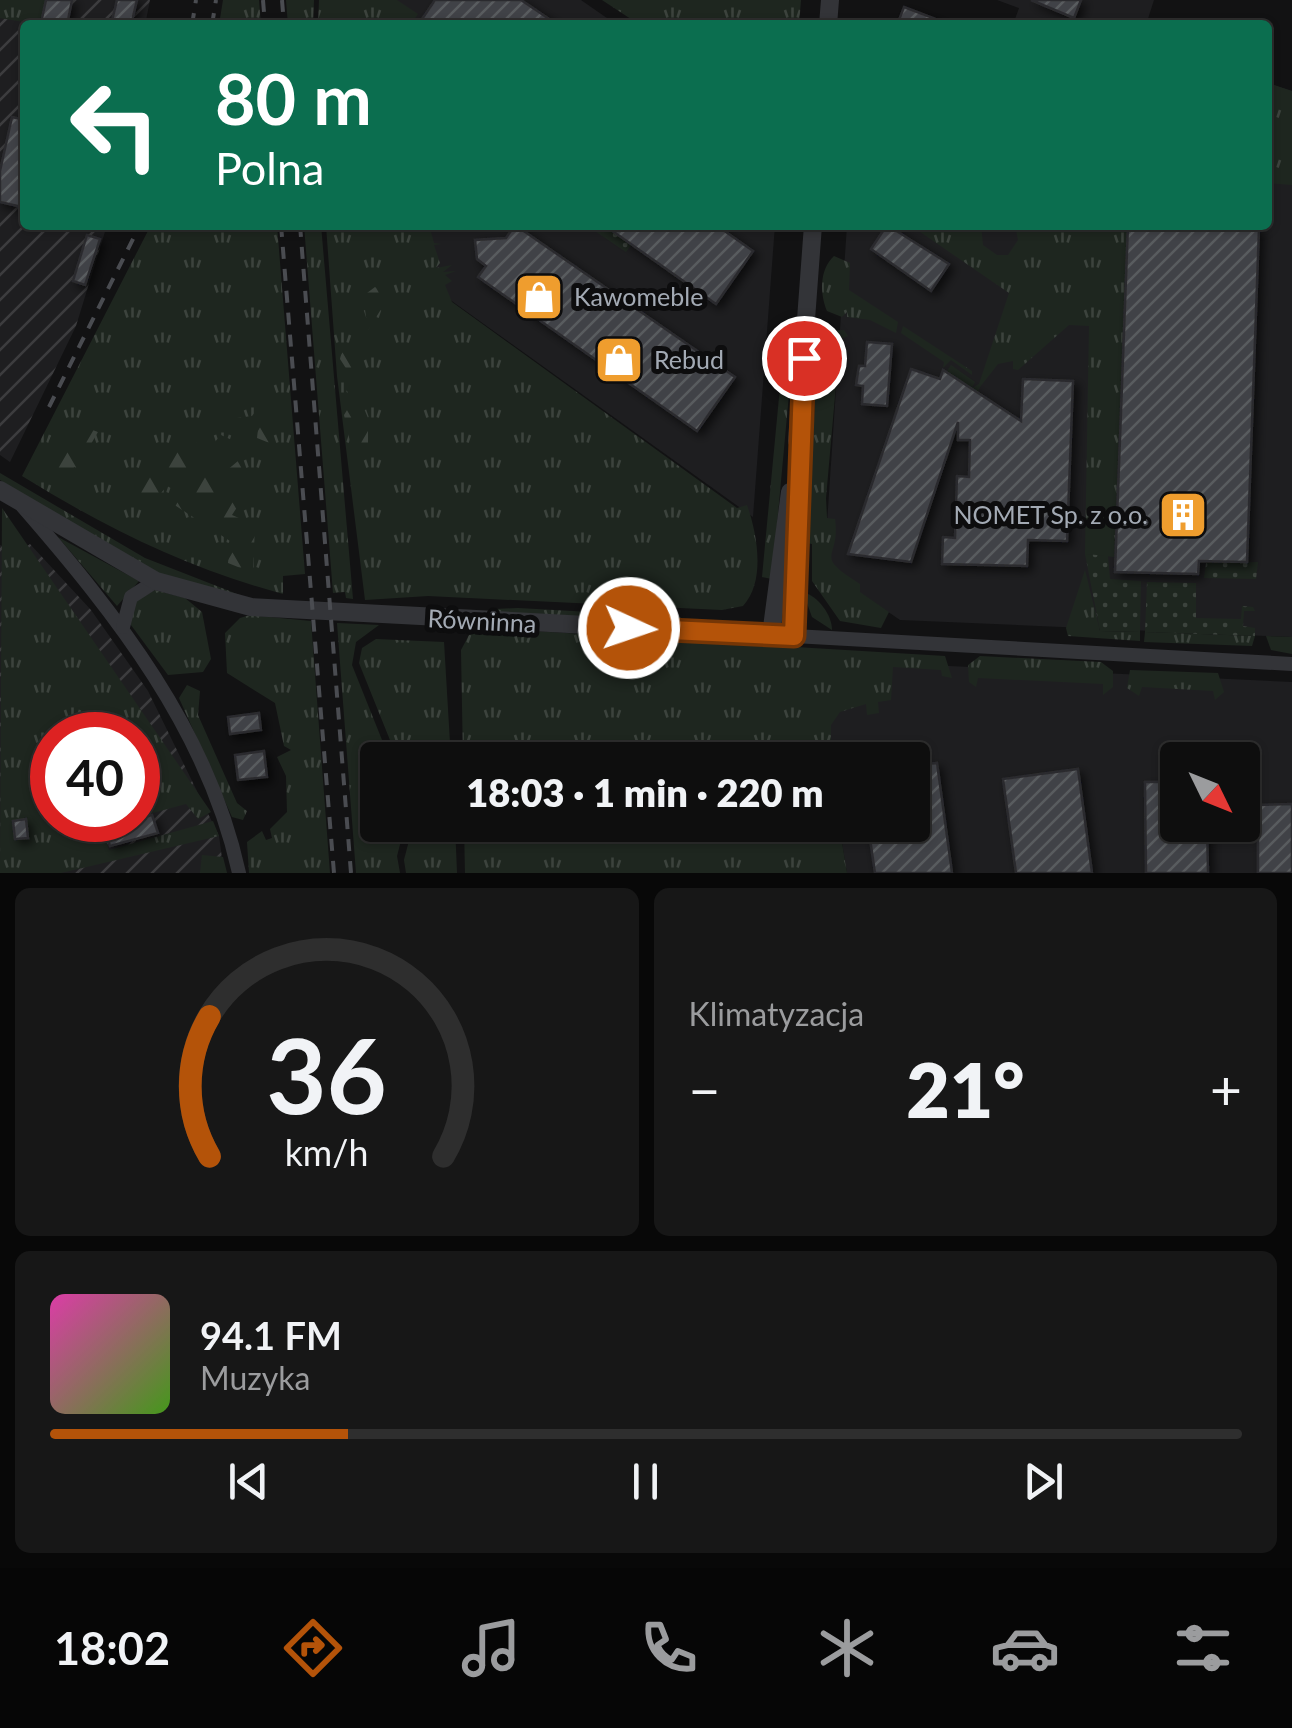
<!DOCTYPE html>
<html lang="pl">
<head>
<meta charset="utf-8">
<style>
	:root { --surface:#0e0e0e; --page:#171717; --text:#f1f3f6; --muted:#9b9c9e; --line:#2e2e2e; --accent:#b45309 }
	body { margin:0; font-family:Lato,sans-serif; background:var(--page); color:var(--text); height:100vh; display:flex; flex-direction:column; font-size:38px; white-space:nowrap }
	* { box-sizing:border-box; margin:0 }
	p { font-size:32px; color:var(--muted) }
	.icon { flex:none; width:55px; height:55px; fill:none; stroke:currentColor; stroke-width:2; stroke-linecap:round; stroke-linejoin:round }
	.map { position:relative; height:873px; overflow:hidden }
	.drawer { display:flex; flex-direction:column; gap:15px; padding:15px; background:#080808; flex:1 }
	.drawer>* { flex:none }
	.hud { position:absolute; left:20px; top:20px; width:1252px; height:210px; border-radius:10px; box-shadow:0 2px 8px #0004,0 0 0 2px var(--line); background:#0b6e4f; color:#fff; overflow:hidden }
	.needle { width:65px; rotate:133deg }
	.buttons { position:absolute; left:1160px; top:742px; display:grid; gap:20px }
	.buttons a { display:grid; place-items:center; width:100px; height:100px; border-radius:10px; background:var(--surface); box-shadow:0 2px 8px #0004,0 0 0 2px var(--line); font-size:50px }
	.speed { position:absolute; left:30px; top:712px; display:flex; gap:20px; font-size:50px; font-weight:700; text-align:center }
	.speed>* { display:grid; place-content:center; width:130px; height:130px; border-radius:50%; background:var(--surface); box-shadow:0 2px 8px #0004,0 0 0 2px var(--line); line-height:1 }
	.speed .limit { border:15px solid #d22; background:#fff; color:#111 }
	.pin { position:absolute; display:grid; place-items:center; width:85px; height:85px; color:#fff; margin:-42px; border:5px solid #fff; border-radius:50%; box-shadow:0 2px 10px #0007 }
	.me { position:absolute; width:110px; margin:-55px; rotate:93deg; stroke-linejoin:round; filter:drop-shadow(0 0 8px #0008) }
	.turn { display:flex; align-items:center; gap:35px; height:210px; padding:0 30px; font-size:45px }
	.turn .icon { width:130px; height:130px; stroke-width:2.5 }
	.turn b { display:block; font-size:70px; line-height:85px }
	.big { font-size:75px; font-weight:800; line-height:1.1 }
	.drawer .tile { flex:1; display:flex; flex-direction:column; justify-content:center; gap:15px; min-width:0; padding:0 35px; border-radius:15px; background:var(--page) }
	.drawer .dial { align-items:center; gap:0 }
	.dial svg { height:260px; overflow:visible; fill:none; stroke:var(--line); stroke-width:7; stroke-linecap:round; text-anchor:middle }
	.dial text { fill:var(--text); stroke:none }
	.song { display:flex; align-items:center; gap:30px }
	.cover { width:120px; height:120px; border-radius:15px; background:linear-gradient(135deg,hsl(320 70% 55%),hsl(100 70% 35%)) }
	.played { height:10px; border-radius:5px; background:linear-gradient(90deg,var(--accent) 25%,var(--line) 25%) }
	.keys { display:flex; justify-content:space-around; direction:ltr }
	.heat { display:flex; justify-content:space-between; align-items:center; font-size:55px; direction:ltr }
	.drawer .tiles { flex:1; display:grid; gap:15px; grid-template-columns:1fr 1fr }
	.tile:last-child { grid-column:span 2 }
	.trip { position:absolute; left:360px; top:742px; width:570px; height:100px; border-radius:10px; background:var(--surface); box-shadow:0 2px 8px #0004,0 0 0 2px var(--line); font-weight:800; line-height:100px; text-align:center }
	.tab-bar { display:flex; height:160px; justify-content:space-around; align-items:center; background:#060606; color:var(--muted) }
	.tab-bar .icon { width:70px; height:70px }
	.tab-bar .on { color:var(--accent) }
	.tab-bar b { font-size:45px; color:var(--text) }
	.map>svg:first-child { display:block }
	.built { fill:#1e1e20; fill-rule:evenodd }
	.industrial { fill:url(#industrial-furrows); fill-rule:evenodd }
	.grass { fill:url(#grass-tufts) }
	.forest { fill:url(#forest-firs) }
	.park { fill:url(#park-dots) }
	.building { fill:url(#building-hatch); stroke:#2c2c2f; stroke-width:2.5; filter:url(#shadow) }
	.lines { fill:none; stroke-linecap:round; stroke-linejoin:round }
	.minor { stroke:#333438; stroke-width:14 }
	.tertiary { stroke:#333438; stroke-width:18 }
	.rail { stroke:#4a4c51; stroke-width:4; stroke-dasharray:12 10; stroke-linecap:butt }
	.route-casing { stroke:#753606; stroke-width:25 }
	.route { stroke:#b45309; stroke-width:18 }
	.labels { text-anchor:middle; stroke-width:10; stroke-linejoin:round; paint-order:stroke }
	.poi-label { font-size:25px; fill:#a3aab4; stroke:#0d0d0e; text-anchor:start }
	.street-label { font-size:25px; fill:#a3aab4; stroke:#0d0d0e }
</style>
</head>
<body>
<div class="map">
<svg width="1292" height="873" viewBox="0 0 1292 873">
	<defs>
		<pattern id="industrial-furrows" width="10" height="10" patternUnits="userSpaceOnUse" patternTransform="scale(2.5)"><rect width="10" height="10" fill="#1e1e20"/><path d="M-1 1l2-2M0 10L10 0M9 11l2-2" fill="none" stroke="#3c3c3e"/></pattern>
		<pattern id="grass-tufts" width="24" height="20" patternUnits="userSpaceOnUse" patternTransform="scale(2.5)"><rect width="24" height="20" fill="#1e261f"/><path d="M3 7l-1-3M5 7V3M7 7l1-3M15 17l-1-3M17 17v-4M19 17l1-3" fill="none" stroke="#3c433d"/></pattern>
		<pattern id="forest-firs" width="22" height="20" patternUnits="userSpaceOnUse" patternTransform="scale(2.5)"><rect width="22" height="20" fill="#1e261f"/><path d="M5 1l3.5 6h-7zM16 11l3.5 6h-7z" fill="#3c433d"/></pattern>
		<pattern id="park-dots" width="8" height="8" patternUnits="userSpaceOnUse" patternTransform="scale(2.5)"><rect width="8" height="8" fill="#1e261f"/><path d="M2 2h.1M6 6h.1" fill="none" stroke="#3c433d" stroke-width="1.8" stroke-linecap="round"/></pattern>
		<pattern id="building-hatch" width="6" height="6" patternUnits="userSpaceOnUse" patternTransform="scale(2.5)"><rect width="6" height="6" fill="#414246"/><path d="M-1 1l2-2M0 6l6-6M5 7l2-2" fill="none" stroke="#595b5e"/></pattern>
		<filter id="shadow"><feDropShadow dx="4.5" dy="4.5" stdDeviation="5" flood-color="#0009"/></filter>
	</defs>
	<rect width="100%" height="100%" fill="#121213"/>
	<g class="built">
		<polygon points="372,0 581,0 617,25 373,25"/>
		<polygon points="997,0 1154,0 1146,25 1013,25 1019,8"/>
		<polygon points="1268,83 1292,91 1292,637 900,620 824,568 847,225 1268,225"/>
		<polygon points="424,225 775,225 753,517 428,284"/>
		<path d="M 886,663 L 1292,682 L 1292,873 L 847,873 L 839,825 L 912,825 L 912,760 L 830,760 L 822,717 ZM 1178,760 L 1242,760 L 1242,825 L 1178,825 Z"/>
	</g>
	<g class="industrial">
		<polygon points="0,0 150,0 145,25 25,25 25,225 107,225 76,326 10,462 0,455"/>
		<path d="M 30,544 L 91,610 L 148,691 L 219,836 L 224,873 L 0,873 L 0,545 L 17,553 ZM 52,735 L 138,735 L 138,820 L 52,820 Z"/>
	</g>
	<g class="grass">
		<polygon points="0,0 46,0 41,25 0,18"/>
		<polygon points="223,0 259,0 261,25 219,25"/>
		<polygon points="286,0 314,0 313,25 288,25"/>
		<polygon points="319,0 397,0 418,14 410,25 318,25"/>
		<polygon points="602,0 801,0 799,25 640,25"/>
		<polygon points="1268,83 1292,91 1292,185 1268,183"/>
		<path d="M 151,225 L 277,225 L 305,574 L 283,576 L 283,594 C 187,568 106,528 22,476 Z"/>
		<polygon points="304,225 321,225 353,599 346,598 345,592 333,593"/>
		<path d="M 326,225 L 429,225 L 434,243 L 441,244 L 434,245 L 440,263 L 436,268 L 452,265 L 443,272 L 456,271 L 445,275 L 452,281 L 445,285 L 452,302 L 737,508 L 747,505 C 756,530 767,580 743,606 L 722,610 L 428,596 L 365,600 L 337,376 Z"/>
		<polygon points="910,225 981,225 983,245 997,255 1008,255 1018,240 1015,225 1031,231 1034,225 1066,230 1068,225 1127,225 1114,557 1085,554 1089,326 1069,325 1018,370 1013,369 1013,361 998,364 980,387 963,427 971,389 947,371 951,365 975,382 972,388 979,384 1009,293"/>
		<path d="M 834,256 L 850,263 L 849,290 L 898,322 L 896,333 L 870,320 L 847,317 L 847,312 L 842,317 L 827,311 C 820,294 819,270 834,256 Z"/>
		<polygon points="903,326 972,371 972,375 951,360 943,368 944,362 901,333"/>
		<path d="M 844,330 L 848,336 L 840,339 L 826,498 L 827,518 L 835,519 C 841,561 811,553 860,584 L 860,592 L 889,612 L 881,628 L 840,621 L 812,581 L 812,544 L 807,543 L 818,349 L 827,331 Z"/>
		<polygon points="782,366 790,383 772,579 762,577"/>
		<polygon points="0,473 145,558 250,599 176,581 109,551 0,480"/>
		<polygon points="2,508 211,812 198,819 186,804 138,817 138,735 52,735 52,820 127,820 102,827 109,850 213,821 219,836 61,873 0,873"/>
		<polygon points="58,537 139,581 117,606"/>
		<polygon points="1085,570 1100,631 1140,632 1140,641 1068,636 1066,628"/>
		<polygon points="155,590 185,598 202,612 211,659 203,672 168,675 128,621 134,602"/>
		<path d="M 803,592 C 818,596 832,615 832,630 L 812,617 Z"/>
		<polygon points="518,608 681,617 680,625 498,614 496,609"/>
		<polygon points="250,615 311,621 330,873 249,873 247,842 262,831 266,840 272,838 270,829 287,812 286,776 277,757 291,750 284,746 275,703 227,673 225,633 240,618"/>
		<polygon points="337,623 379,625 356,642 352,665 390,760 378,760 378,825 405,825 397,856 400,873 356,873"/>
		<polygon points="483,628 945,656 952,678 942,676 941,670 893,667 891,700 878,702 879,713 867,715 866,704 840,712 831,725 831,760 463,760 461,650 469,635"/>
		<polygon points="1145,632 1255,636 1252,646 1144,642"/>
		<polygon points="1266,636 1292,637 1292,654 1271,650"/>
		<polygon points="376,639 444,642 451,760 398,760 359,663 362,648"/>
		<polygon points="980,656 1101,662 1113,671 1113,687 1103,695 1103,684 978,678 976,687 969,682 968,665"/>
		<polygon points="1130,670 1218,673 1224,692 1215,700 1213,691 1142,687 1139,696 1127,688"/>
		<polygon points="187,685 200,691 198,715 237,803 247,811 243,820 232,817 179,698"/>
		<polygon points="413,825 455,825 457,873 406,873 404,860"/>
		<polygon points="464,825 839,825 847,873 465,873"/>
		<polygon points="202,855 223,857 227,873 200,873"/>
	</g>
	<g class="forest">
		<polygon points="375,287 390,295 368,330 363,296"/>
		<polygon points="353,341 361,376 358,394 368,418 368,449 358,459 353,455 344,415 352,402 344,384 349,373 340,359 343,345"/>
		<polygon points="265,399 270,400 262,418 273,422 272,444 257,438 258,429 243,430 237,425 237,418 252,416"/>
		<polygon points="79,425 98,432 91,444 105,453 80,495 72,484 81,471 74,467 63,479 47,467 58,452 46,447 56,426 73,433"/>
		<polygon points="182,429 206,452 221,435 234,441 203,472 214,481 238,461 256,478 232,515 255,525 253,573 228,563 230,541 173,504 180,493 167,486 149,507 134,497"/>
	</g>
	<g class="park">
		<polygon points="586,225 646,225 626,252"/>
		<polygon points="1085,554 1108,556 1110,579 1141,581 1140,632 1100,631"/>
		<polygon points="1258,562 1256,579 1204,578 1206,563"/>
		<polygon points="1147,582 1196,583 1196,618 1241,619 1242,606 1253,607 1255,611 1244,611 1243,626 1255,628 1255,636 1145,632"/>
	</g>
	<g class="building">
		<polygon points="46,0 72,0 67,25 41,23"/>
		<polygon points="117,0 137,0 131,25 111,25"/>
		<polygon points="435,0 521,0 558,25 418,25"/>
		<polygon points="1031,0 1081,0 1074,18"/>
		<polygon points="904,7 949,24 949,25 897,25"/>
		<polygon points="12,117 25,120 22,207 0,202 0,171"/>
		<polygon points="515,225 735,377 697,431 478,277 486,266 477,259 475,240 506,238"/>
		<polygon points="604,225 716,225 753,251 716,304"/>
		<polygon points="887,225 949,264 931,291 871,249"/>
		<polygon points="1128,225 1259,228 1247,562 1199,561 1198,574 1115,572"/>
		<polygon points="87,235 100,239 85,285 73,281"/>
		<polygon points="867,342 892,344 887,406 862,404 863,386 856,385 859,366 865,366"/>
		<polygon points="911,369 940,379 943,370 1021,421 1023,379 1073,381 1067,541 1028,540 1027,566 942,564 943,537 955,538 957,476 969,477 970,440 958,440 958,422 911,562 848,554"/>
		<polygon points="259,713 261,730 230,734 228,717"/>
		<polygon points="264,751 267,777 238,780 235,755"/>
		<polygon points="937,763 952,873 875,873 868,825 912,825 912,766"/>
		<polygon points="1078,769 1092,873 1016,873 1003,779"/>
		<polygon points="1145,782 1178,782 1178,825 1207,825 1208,873 1146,873"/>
		<polygon points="1292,804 1292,873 1258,873 1258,805"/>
		<polygon points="152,815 158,833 110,846 105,828"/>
		<polygon points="26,819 28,838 15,839 13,821"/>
	</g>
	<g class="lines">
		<g class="minor">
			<path d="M 23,507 C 116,614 208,730 239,873"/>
			<polyline points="123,627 131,597 156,581"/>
			<polyline points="794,636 1292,664"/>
		</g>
		<g class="tertiary">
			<polyline points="828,25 830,0"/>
			<polyline points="797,441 813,225"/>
			<polyline points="0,490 156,581 251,607 794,636 799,584 798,433"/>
			<polyline points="771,635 790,492"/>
		</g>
		<g class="rail">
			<polyline points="263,0 265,25"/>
			<polyline points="282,0 284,25"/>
			<polyline points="192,25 196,0"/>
			<polyline points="212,25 216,0"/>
			<polyline points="281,225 334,873"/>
			<polyline points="300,225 351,873"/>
			<polyline points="49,407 140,225"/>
		</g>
	</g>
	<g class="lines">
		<g class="route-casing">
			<polyline id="route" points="629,628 794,636 804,358"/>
		</g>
		<use href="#route" class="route"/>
	</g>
	<defs>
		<g id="shop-square" transform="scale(2.5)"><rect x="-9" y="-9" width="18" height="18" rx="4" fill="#ef9d2e" stroke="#0d0d0e"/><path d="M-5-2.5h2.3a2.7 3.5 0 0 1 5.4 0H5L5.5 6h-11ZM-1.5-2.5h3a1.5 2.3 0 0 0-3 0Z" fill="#fff"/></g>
		<g id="building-square" transform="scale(2.5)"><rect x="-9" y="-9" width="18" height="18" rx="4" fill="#ef9d2e" stroke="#0d0d0e"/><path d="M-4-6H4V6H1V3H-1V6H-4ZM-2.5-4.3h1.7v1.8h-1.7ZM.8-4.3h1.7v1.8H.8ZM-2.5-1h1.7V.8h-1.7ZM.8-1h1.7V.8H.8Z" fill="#fff"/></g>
	</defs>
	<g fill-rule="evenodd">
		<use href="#shop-square" x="539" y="297"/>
		<use href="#shop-square" x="619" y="360"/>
		<use href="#building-square" x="1183" y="515"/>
	</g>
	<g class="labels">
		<g class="poi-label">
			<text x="574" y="306">Kawomeble</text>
			<text x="654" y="369">Rebud</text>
			<text x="1148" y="524" text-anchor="end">NOMET Sp. z o.o.</text>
		</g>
		<g class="street-label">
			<text transform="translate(482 621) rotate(3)" y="9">Równinna</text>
		</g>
	</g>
</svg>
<div class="buttons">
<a><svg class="needle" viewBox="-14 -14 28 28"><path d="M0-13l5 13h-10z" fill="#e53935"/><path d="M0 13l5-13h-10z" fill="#9b9c9e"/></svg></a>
</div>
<div class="speed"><div class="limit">40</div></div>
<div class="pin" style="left:804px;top:358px;background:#d93025"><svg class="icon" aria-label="arrive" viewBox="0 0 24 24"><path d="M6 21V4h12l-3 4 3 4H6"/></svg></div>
<svg class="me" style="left:629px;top:628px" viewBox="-20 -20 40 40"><circle r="17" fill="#b45309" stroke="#fff" stroke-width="3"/><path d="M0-11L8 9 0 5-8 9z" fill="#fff"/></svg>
<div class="trip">18:03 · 1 min · 220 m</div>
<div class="hud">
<div class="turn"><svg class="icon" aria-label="left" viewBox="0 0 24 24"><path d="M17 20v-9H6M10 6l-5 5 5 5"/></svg><div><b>80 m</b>Polna</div></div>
</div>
</div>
<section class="drawer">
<div class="tiles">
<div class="tile dial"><svg viewBox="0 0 100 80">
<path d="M14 69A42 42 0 1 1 86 69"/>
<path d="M14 69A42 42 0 0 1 14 26" stroke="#b45309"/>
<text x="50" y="56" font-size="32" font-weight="700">36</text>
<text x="50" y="72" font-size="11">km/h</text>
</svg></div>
<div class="tile"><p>Klimatyzacja</p>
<div class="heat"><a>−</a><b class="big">21°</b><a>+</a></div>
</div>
<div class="tile">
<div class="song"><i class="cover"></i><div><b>94.1 FM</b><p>Muzyka</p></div></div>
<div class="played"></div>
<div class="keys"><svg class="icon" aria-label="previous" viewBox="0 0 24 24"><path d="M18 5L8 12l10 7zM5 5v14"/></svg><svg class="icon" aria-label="pause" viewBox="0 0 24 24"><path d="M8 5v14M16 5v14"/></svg><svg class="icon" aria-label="next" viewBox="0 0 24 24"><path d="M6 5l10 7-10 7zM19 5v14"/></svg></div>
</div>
</div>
</section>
<nav class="tab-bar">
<b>18:02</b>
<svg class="icon on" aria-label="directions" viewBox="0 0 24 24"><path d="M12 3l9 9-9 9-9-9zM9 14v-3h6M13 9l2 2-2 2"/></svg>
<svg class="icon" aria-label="music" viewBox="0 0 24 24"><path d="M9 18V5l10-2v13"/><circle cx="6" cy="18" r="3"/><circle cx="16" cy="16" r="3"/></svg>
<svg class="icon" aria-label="phone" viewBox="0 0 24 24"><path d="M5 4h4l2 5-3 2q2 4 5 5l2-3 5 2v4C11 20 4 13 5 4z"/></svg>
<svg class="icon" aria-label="climate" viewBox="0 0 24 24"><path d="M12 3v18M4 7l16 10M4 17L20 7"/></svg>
<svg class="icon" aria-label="car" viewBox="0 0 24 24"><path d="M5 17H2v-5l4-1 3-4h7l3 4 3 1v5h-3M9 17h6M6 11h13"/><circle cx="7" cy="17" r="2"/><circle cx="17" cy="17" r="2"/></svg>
<svg class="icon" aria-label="filters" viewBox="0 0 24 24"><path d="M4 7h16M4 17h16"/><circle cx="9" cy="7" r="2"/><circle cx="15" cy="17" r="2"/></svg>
</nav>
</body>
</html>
